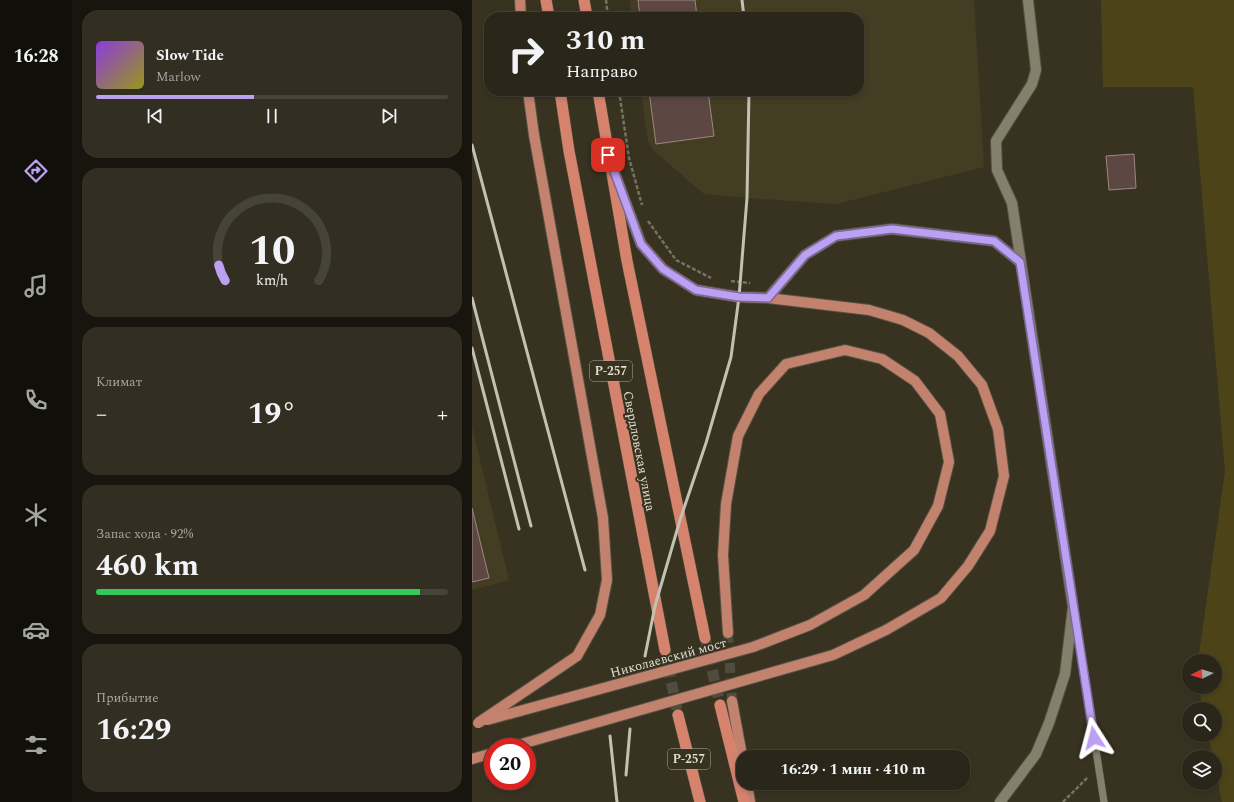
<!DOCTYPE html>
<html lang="ru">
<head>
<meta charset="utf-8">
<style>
	:root { --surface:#2a2619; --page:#322e22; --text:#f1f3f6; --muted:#a5a5a2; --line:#464338; --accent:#bca0f2 }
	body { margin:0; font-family:Spectral,serif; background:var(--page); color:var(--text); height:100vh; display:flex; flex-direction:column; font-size:15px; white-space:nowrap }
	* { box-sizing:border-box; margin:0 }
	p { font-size:13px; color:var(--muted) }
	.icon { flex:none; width:22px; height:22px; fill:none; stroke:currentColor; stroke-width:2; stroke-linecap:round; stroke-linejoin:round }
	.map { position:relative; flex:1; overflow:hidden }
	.panel { display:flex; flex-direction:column; gap:10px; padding:10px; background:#17150e; width:400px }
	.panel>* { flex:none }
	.top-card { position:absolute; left:12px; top:12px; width:380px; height:84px; border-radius:16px; box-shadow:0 2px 6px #0003,0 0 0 1px var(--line); background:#2a2619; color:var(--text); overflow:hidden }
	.needle { width:26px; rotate:265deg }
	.controls { position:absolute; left:710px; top:654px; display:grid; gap:8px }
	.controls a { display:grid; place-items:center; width:40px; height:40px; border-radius:50%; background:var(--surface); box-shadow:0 2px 6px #0003,0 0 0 1px var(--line); font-size:20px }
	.speed { position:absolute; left:12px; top:738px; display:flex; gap:8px; font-size:20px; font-weight:700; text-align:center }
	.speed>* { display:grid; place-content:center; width:52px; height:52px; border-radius:50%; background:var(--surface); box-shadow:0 2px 6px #0003,0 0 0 1px var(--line); line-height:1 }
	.speed .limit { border:6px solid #d22; background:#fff; color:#111 }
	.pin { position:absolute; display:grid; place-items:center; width:34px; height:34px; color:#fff; margin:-17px; border-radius:8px; box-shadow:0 2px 6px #0006 }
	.me { position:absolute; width:44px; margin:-22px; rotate:351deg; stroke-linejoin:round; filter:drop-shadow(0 0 3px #0008) }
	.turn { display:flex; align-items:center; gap:14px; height:84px; padding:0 16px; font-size:18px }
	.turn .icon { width:52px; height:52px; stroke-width:2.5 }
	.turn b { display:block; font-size:28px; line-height:34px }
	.big { font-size:30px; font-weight:700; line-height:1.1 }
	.panel .card { flex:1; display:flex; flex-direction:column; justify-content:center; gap:6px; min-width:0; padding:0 14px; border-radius:16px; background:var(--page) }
	.panel .dial { align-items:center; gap:0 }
	.dial svg { height:104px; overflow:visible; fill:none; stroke:var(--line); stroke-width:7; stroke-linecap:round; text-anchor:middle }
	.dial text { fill:var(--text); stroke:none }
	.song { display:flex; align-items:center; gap:12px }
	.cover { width:48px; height:48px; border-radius:6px; background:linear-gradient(135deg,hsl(270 70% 55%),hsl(60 70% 35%)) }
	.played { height:4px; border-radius:2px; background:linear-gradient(90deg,var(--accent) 45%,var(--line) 45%) }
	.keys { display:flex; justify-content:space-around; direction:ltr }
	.heat { display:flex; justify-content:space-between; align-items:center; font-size:22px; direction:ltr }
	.charge { height:6px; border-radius:3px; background:linear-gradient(90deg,#34c759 92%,var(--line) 0) }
	.trip { position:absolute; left:264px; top:750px; width:234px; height:40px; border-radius:16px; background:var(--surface); box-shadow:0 2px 6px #0003,0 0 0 1px var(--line); font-weight:700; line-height:40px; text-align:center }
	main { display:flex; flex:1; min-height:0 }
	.tabs { display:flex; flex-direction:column; width:72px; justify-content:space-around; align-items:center; background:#110f0a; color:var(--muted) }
	.tabs .icon { width:28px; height:28px }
	.tabs .on { color:var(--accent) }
	.tabs b { font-size:18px; color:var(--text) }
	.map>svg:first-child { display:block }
	.built { fill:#433d23 }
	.green { fill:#4d4319 }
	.building { fill:#5d4743; stroke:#9f8682 }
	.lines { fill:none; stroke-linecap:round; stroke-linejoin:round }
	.primary-tunnel { stroke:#514d3c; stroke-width:10; stroke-dasharray:10 5; stroke-linecap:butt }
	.trunk-tunnel { stroke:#514d3c; stroke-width:11; stroke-dasharray:11 5.5; stroke-linecap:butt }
	.service-casing { stroke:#555241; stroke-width:8 }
	.minor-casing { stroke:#555241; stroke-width:12 }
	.primary-casing { stroke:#555241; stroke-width:12 }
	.trunk-casing { stroke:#555241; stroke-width:12 }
	.path { stroke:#777363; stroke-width:2.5; stroke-dasharray:4 2; stroke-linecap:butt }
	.service { stroke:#85806c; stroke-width:7 }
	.minor { stroke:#85806c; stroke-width:10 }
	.primary { stroke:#c2826e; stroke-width:10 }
	.trunk { stroke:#d6836e; stroke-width:11 }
	.rail { stroke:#c3c1b4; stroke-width:3 }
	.primary-bridge-casing { stroke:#555241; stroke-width:12; stroke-linecap:butt }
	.primary-bridge { stroke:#c2826e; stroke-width:10 }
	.route-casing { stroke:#7a689d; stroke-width:10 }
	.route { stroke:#bca0f2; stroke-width:7 }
	.labels { text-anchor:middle; stroke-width:4; stroke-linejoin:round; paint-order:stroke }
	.shield { fill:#383321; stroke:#aeab9d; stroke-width:1 }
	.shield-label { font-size:12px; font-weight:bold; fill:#e0ded2 }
	.street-label { font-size:13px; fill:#e0ded2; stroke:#383321 }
</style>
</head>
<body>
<main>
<nav class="tabs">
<b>16:28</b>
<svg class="icon on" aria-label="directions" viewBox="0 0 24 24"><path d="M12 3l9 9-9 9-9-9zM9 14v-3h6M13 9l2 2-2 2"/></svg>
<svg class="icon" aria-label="music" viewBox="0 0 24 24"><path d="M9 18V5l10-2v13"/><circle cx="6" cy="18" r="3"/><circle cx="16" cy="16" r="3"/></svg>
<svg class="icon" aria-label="phone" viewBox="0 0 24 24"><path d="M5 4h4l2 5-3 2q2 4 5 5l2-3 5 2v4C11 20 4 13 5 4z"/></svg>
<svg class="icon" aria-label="climate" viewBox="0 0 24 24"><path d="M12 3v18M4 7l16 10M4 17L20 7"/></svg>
<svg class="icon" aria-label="car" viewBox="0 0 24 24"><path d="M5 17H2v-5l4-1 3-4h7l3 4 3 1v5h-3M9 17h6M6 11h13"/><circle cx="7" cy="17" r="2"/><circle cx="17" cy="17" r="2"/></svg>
<svg class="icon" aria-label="filters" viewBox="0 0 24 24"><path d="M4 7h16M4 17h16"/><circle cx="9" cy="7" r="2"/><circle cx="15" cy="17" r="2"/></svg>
</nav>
<section class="panel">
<div class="card">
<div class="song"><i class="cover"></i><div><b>Slow Tide</b><p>Marlow</p></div></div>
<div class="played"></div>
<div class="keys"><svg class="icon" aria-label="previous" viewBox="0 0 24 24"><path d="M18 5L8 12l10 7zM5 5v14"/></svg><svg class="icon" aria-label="pause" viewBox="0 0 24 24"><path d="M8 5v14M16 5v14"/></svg><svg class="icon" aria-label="next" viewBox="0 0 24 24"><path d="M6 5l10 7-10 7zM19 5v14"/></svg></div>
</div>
<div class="card dial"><svg viewBox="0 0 100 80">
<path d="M14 69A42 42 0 1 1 86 69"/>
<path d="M14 69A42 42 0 0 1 9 57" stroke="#bca0f2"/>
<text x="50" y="56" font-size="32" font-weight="700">10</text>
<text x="50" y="72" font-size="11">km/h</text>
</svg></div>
<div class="card"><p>Климат</p>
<div class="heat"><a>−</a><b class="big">19°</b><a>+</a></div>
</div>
<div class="card"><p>Запас хода · 92%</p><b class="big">460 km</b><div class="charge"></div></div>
<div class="card"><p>Прибытие</p><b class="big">16:29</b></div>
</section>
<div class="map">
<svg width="762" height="802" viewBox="0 0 762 802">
	<rect width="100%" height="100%" fill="#383321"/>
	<g class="built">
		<polygon points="502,0 512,167 364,204 275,198 232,194 181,150 176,141 169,91 387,91 387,17 159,17 158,0"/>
		<polygon points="0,427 37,580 0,590"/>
	</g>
	<polygon class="green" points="629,0 762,0 762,802 750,802 743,767 743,757 741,757 736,735 743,735 743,709 731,709 726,687 743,687 743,661 726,661 753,471 721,87 631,87"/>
	<g class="building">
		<polygon points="166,0 223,0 225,17 168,17"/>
		<polygon points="177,91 236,91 242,136 184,144"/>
		<polygon points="662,154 664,188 637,190 634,156"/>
		<polygon points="0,508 17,578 0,582"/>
	</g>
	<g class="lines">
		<polyline class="primary-tunnel" points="256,633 260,701"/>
		<g class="trunk-tunnel">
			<polyline points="233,638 248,705"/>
			<polyline points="193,650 206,715"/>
		</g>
		<g class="service-casing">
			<polyline id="service" points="603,614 632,802"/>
		</g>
		<g class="minor-casing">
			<g id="minor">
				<polyline points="296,298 333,255 364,236 420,229 522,241 548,262"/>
				<polyline points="528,802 564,754 577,723 593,674 601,607 540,203 525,170 524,141 560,84 564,70 556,0"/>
			</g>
		</g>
		<g class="primary-casing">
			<g id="primary">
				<polyline points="48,0 49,17"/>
				<polyline points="56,91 62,135"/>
				<polyline points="143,174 169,244 191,269 224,290 267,297 296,298 397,310 431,320 457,333 486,356 510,385 526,429 532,476 518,531 496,566 469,598 414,630"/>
				<polyline points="256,633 251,555 254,504 266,436 287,394 314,364 373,350 410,359 443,381 468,414 477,462 466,506 442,550 392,595"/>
				<polyline points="260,701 271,761"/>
				<polyline points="0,759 21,753"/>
				<polyline points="275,783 278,802"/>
			</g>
		</g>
		<g class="trunk-casing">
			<g id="trunk">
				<polyline points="74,0 77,17"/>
				<polyline points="112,0 115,17"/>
				<polyline points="88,91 97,151 193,650"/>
				<polyline points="126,91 155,261 233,638"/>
				<polyline points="248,705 272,802"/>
				<polyline points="206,715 228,802"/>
			</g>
		</g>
		<g class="path">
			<polyline points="134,0 136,17"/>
			<polyline points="147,91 157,158 170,205"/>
			<polyline points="176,221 204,260 239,278"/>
			<polyline points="259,281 278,283"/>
			<polyline points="591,802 616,777"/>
		</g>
		<use href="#service" class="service"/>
		<use href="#minor" class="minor"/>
		<use href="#primary" class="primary"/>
		<use href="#trunk" class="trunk"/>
		<g class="rail">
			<polyline points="270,0 272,17"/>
			<polyline points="0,145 113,570"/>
			<polyline points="0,298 59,526"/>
			<polyline points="0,348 47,529"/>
			<polyline points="173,656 183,606 208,520 234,443 259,357 267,297 275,198 277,91"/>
			<polyline points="138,736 145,802"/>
			<polyline points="154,775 158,729"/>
		</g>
		<g class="primary-bridge-casing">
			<g id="primary-bridge">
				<polyline points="15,720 281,647 338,625 392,595"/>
				<polyline points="6,723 105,656 128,615 135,580 131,518 62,135"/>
				<polyline points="39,747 361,655 414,630"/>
			</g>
		</g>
		<use href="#primary-bridge" class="primary-bridge"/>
	</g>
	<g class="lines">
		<g class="route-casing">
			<polyline id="route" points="136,155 169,244 191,269 224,290 267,297 296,298 333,255 364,236 420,229 522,241 548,262 622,738"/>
		</g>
		<use href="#route" class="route"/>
	</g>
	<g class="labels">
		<g class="shield">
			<rect x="118" y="361" width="42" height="20" rx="3"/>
			<rect x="196" y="749" width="42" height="20" rx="3"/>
		</g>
		<g class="shield-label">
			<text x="139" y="375">Р-257</text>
			<text x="217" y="763">Р-257</text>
		</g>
		<g class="street-label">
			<text transform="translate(168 451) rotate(79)" y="5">Свердловская улица</text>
			<text transform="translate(196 657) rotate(-15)" y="5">Николаевский мост</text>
		</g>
	</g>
</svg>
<div class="controls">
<a><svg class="needle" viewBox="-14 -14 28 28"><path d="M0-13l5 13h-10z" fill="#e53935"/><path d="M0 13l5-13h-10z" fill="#a5a5a2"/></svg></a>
<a><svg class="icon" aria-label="search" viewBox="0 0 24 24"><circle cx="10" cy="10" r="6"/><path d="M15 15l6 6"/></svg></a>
<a><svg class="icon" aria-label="layers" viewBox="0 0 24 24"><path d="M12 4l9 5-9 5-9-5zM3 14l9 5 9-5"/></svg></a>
</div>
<div class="speed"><div class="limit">20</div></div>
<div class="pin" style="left:136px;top:155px;background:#d93025"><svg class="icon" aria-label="arrive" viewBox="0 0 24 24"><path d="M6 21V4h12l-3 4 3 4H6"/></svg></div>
<svg class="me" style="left:622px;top:738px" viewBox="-20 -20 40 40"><path d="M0-17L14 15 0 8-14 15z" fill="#bca0f2" stroke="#fff" stroke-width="4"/></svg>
<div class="trip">16:29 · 1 мин · 410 m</div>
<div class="top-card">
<div class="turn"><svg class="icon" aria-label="right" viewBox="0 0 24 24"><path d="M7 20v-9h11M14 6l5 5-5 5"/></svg><div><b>310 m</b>Направо</div></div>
</div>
</div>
</main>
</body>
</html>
